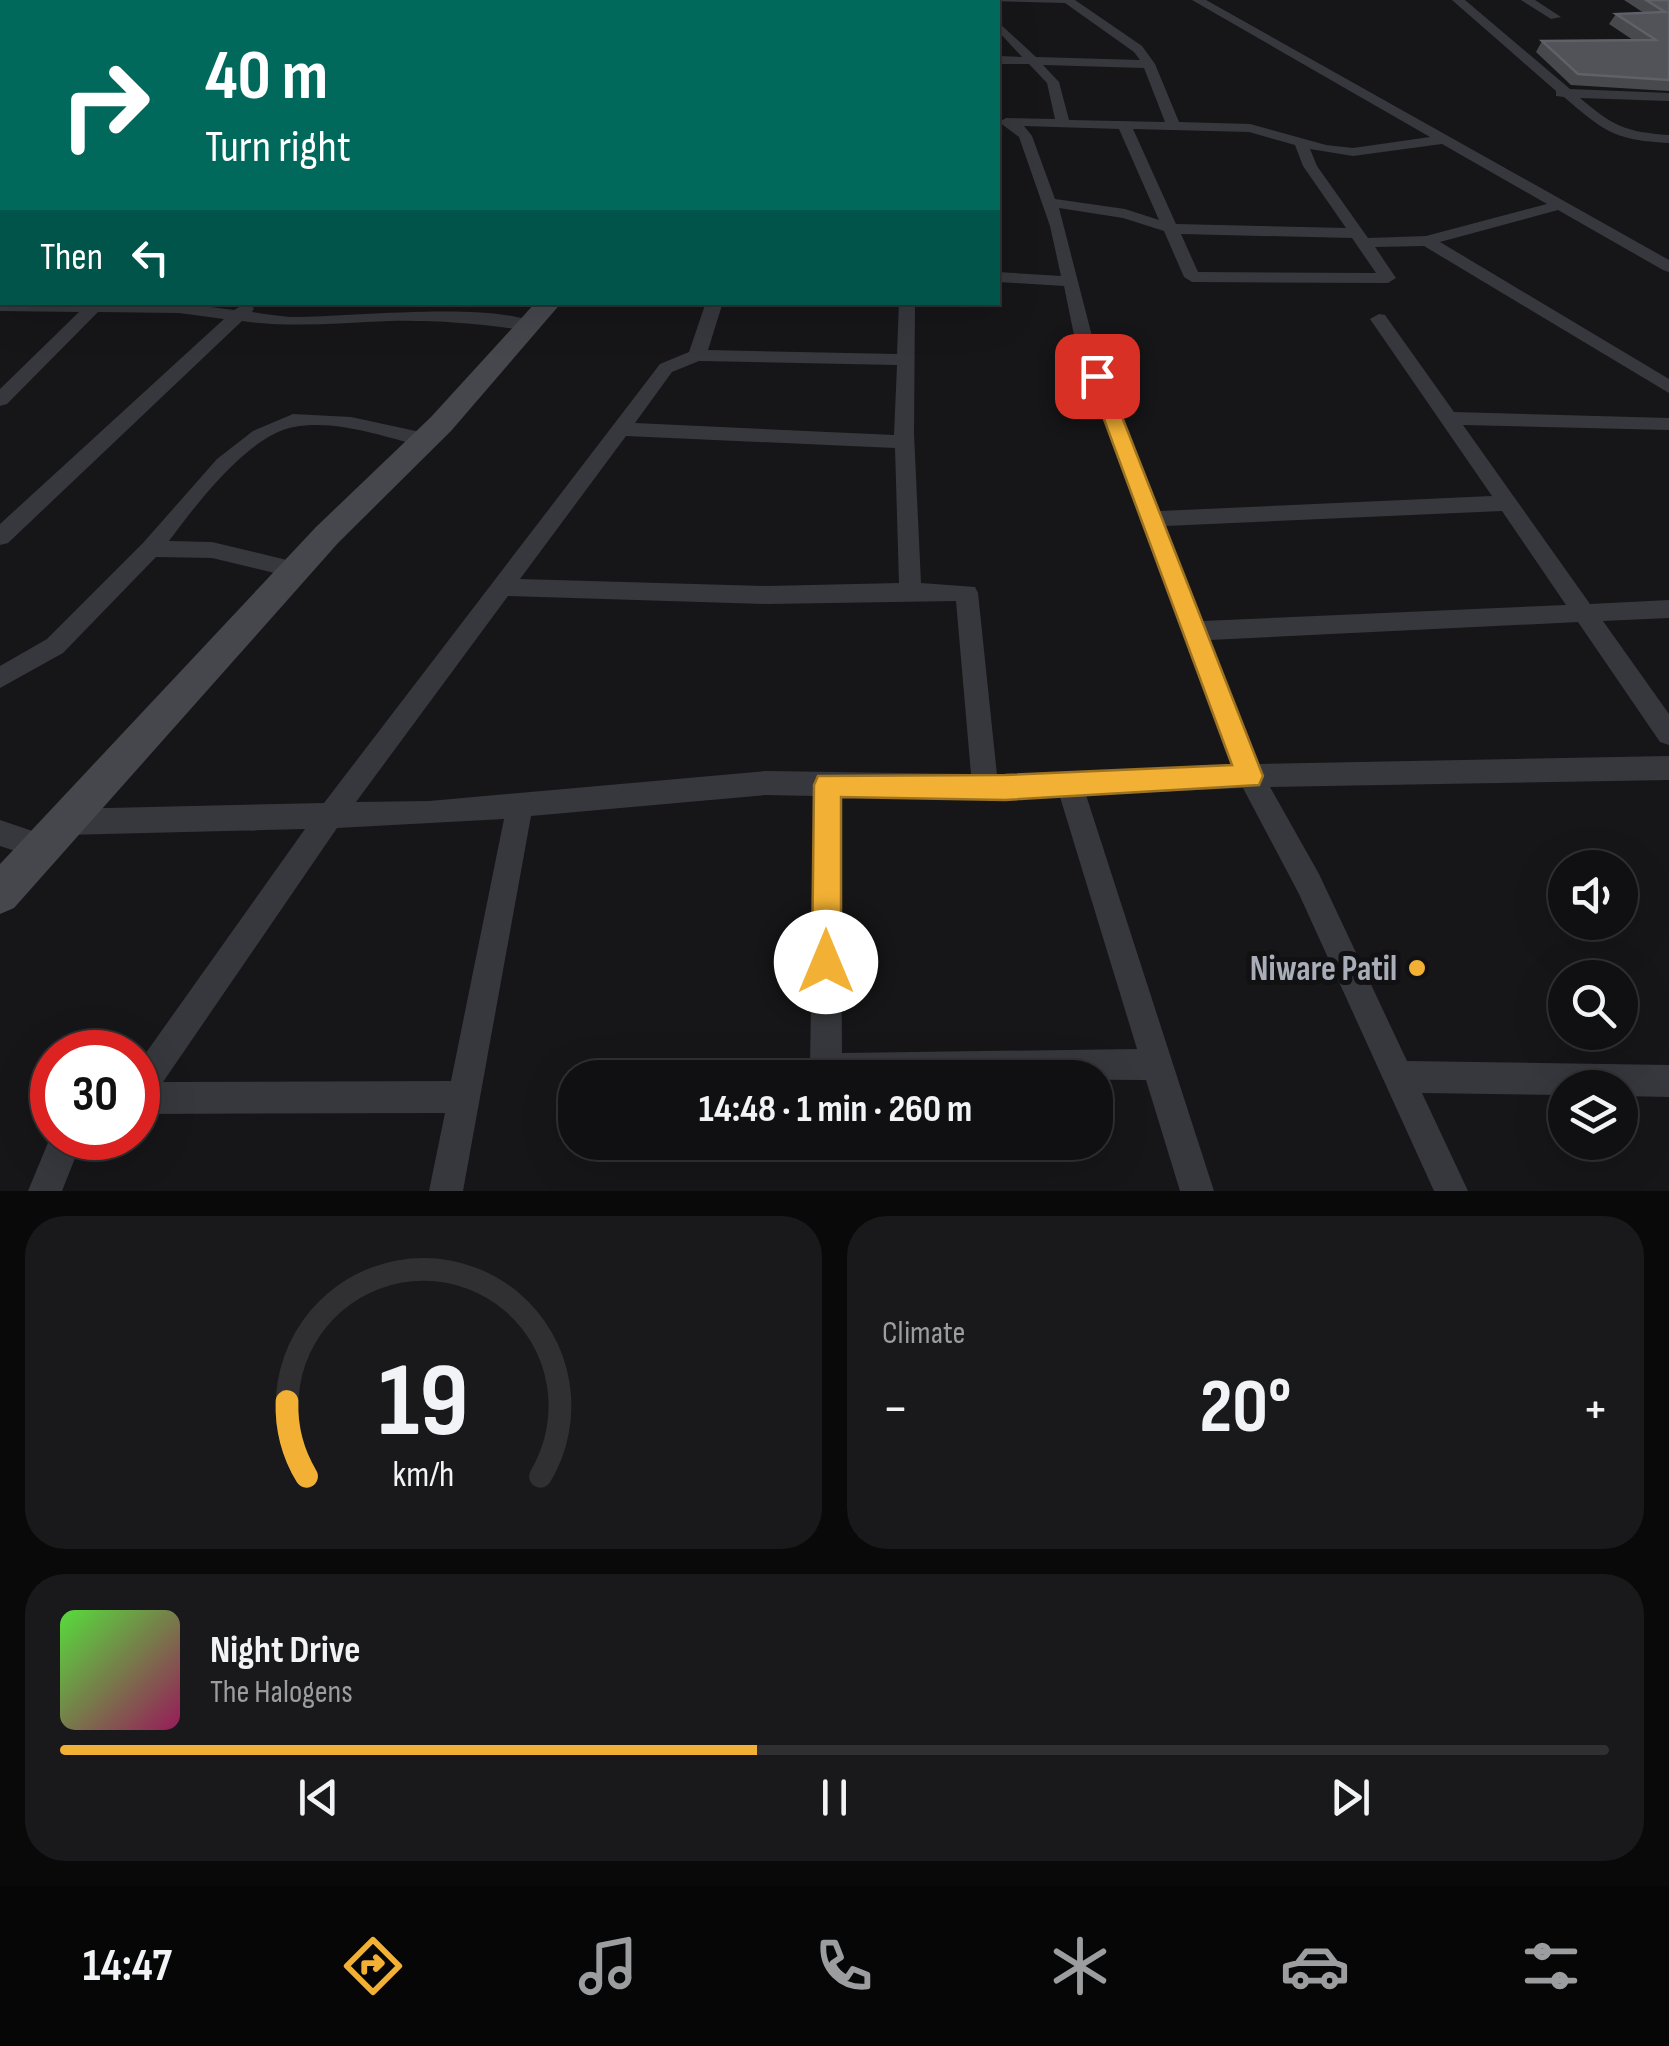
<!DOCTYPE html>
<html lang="en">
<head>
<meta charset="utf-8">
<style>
	:root { --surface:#101012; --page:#19191b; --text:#f1f3f6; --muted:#9c9d9f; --line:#303032; --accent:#f2b134 }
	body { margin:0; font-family:"Sofia Sans Condensed",sans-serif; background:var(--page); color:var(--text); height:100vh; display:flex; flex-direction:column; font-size:38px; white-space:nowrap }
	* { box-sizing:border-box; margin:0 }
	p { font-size:32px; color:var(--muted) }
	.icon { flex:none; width:55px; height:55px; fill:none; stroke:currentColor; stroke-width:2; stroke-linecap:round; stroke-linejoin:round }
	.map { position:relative; height:1191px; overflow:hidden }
	.panel { display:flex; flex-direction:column; gap:25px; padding:25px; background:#09090a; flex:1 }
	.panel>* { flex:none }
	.top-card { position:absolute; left:0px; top:0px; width:1000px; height:305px; box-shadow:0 10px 40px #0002,0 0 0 2px var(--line); background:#00695c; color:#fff; overflow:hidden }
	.controls { position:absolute; left:1548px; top:850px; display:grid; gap:20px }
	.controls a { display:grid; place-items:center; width:90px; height:90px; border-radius:50%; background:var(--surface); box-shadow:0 10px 40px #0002,0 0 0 2px var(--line); font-size:50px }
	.speed { position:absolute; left:30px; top:1030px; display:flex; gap:20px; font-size:50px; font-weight:700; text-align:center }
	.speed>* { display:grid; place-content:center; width:130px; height:130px; border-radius:50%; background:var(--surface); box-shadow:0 10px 40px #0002,0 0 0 2px var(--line); line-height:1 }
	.speed .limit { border:15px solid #d22; background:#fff; color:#111 }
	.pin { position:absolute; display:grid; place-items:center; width:85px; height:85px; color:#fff; margin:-42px; border-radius:20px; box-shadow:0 5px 15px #0006 }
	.me { position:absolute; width:110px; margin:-55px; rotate:0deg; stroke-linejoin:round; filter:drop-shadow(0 0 8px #0008) }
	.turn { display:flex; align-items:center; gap:35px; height:210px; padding:0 40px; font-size:45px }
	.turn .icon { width:130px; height:130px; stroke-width:2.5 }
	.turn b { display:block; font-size:70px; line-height:85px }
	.then { display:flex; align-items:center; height:95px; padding:0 40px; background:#0003; gap:20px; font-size:38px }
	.big { font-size:75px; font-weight:700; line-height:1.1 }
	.panel .tile { flex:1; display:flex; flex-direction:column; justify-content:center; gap:15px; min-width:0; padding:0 35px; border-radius:40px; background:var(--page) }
	.panel .dial { align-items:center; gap:0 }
	.dial svg { height:260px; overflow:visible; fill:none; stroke:var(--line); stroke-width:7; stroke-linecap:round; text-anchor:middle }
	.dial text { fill:var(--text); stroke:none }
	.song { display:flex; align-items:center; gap:30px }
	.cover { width:120px; height:120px; border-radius:15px; background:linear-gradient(135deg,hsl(110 70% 55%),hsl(330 70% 35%)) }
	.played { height:10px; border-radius:5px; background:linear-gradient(90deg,var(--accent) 45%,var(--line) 45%) }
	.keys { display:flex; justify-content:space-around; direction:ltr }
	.heat { display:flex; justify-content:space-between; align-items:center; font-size:55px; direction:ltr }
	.panel .tiles { flex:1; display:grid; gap:25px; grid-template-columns:1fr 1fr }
	.tile:last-child { grid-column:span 2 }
	.trip { position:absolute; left:558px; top:1060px; width:555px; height:100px; border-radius:40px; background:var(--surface); box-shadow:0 10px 40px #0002,0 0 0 2px var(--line); font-weight:700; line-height:100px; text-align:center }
	.tab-bar { display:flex; height:160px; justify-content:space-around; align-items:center; background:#060607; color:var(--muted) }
	.tab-bar .icon { width:70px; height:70px }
	.tab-bar .selected { color:var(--accent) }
	.tab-bar b { font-size:45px; color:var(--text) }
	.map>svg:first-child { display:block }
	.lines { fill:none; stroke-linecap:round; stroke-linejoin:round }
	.street { fill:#37383d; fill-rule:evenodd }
	.secondary { fill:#45474d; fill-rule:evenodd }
	.wall { fill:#47494d }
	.building { fill:#525359; stroke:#5f6168; stroke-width:2.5 }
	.route { fill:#f2b134; stroke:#9d7322; stroke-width:2.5 }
	.poi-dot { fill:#f2b134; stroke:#111113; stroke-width:4 }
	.labels { text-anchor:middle; stroke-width:10; stroke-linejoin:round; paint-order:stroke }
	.near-poi-label { font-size:35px; font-weight:bold; fill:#a8adb8; stroke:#111113; text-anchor:end }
</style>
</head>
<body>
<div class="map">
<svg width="1669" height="1191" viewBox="0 0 1669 1191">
	<rect width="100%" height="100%" fill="#161618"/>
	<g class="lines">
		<g class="street">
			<path d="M 953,0 L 1075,0 L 1142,46 L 1155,64 L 1179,122 L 1250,124 L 1326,145 L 1353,148 L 1430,137 L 1192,0 L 1206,0 L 1669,260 L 1669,272 L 1663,270 L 1558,210 L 1440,242 L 1669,379 L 1669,393 L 1424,246 L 1375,247 L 1396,278 L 1388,283 L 1192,282 L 1184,277 L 1164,231 L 1123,218 L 1059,208 L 1093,340 L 1160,511 L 1492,496 L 1370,319 L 1379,314 L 1385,315 L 1454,412 L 1669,418 L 1669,430 L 1463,425 L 1590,604 L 1669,600 L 1669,618 L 1603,621 L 1669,714 L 1669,745 L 1660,742 L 1578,622 L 1210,640 L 1258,764 L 1669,756 L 1669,780 L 1270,787 L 1319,874 L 1407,1061 L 1669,1065 L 1669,1097 L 1620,1096 L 1620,1088 L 1565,1088 L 1565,1095 L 1422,1093 L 1468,1191 L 1434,1191 L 1299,894 L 1243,788 L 1086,795 L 1214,1191 L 1180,1191 L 1146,1080 L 814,1078 L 810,1069 L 814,796 L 766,795 L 531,816 L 463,1191 L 429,1191 L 445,1113 L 138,1114 L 138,1064 L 305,829 L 65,835 L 56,831 L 52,822 L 56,813 L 65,809 L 324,803 L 660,364 L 689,352 L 706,302 L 723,302 L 708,350 L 897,354 L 899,302 L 915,302 L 914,434 L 921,583 L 975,587 L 978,593 L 997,775 L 1233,765 L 1075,340 L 1064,286 L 998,282 L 998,272 L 1061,276 L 1050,226 L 1019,137 L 999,122 L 1006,118 L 1055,119 L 1047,83 L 1029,64 L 998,64 L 998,56 L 1022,57 L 998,31 L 998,22 L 1036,57 L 1140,60 L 1134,52 L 1065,3 ZM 1043,65 L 1144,68 L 1165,122 L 1069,120 L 1059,82 ZM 1024,126 L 1119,129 L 1159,220 L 1125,209 L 1055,199 L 1032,136 ZM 1133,129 L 1249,132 L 1295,145 L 1303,166 L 1346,228 L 1176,224 ZM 1442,144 L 1547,204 L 1426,236 L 1368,238 L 1317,166 L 1310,149 L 1353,156 ZM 1181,234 L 1352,238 L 1376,273 L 1198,272 ZM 699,361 L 897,365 L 894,435 L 635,423 L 672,372 ZM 626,436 L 895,448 L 899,583 L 768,586 L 520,579 ZM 1502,511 L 1566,605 L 1203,621 L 1165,526 ZM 508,596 L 768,604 L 956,601 L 971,774 L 766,771 L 429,801 L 356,802 ZM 840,796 L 1060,797 L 1137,1049 L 842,1053 ZM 504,819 L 451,1081 L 163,1082 L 337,828 Z"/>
			<path d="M 1452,0 L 1465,0 L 1570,89 L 1669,93 L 1669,101 L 1580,98 C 1613,126 1625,132 1669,135 L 1669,143 C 1614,140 1605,132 1564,97 L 1556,96 L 1556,91 Z"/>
			<polygon points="1521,0 1535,0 1561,17 1551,19"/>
			<rect x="0" y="15" width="2" height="6"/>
			<rect x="0" y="103" width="2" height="8"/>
			<polygon points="2,203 2,214 0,215 0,204"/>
			<path d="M 0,301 L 179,303 L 234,310 L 246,303 L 254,308 L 252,312 C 264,314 278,316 290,317 C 339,318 505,299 539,326 L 530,331 C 484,324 436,320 390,321 C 339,323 292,328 242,321 L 8,543 L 0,545 L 0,524 L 224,319 L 179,313 L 98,312 L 7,404 L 0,406 L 0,389 L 79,312 L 0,311 Z"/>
			<path d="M 293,414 L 351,417 L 425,433 L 435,440 L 425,447 C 385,437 336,419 294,427 C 248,435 195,506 169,541 L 212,542 L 295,562 L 306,570 L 303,576 L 295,578 L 212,558 L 156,557 L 63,653 L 0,688 L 0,666 L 47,639 L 143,543 L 217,459 L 253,431 Z"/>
			<polygon points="0,820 53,838 57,847 53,856 43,860 0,846"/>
			<polygon points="52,1133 52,1138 83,1138 62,1191 28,1191"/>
		</g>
		<g class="secondary">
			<polygon points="2,82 2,95 0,96 0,83"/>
			<polygon points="536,302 562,302 451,431 338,543 14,908 0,914 0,864 316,527 431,417"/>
		</g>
	</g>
	<polygon class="wall" points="1624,0 1669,0 1669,91 1571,85 1536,52 1542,41 1633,40 1609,24 1616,14 1644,13"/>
	<polygon class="building" points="1646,0 1669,0 1669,80 1578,74 1542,41 1656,40 1616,14 1665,12"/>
	<polygon class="route" points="1097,370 1106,376 1263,776 1259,785 1005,800 841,797 841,962 837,973 826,977 816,973 812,962 814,785 818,776 1005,775 1232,765 1088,376"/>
	<circle class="poi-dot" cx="1417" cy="968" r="10"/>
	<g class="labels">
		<g class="near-poi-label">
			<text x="1397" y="980">Niware Patil</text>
		</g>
	</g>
</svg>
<div class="controls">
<a><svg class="icon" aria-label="sound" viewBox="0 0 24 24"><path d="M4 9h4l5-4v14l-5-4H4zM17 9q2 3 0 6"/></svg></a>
<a><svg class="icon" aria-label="search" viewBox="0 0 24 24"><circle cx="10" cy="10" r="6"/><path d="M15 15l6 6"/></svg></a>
<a><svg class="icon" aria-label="layers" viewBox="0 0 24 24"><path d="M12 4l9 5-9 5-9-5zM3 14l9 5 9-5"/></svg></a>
</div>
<div class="speed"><div class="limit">30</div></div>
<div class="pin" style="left:1097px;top:376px;background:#d93025"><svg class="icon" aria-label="arrive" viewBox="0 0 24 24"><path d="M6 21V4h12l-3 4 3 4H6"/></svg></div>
<svg class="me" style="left:826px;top:962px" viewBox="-20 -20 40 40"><circle r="19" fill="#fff"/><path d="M0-13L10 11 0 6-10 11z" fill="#f2b134"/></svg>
<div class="trip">14:48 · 1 min · 260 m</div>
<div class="top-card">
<div class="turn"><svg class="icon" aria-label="right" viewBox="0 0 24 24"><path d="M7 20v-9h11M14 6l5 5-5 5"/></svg><div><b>40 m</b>Turn right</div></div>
<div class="then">Then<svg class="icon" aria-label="left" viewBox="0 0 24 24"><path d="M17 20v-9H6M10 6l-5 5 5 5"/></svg></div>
</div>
</div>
<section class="panel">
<div class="tiles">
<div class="tile dial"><svg viewBox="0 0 100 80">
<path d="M14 69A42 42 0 1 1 86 69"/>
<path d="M14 69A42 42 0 0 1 8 46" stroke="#f2b134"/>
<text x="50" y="56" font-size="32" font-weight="700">19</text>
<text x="50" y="72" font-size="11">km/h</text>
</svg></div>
<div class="tile"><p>Climate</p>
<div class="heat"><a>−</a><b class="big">20°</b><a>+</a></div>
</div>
<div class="tile">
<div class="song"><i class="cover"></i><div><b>Night Drive</b><p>The Halogens</p></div></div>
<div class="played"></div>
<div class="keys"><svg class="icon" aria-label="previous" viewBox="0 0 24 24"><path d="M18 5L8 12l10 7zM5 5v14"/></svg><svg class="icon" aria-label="pause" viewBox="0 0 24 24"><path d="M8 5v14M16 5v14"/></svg><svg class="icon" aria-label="next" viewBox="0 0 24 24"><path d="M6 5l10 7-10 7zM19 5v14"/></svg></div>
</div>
</div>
</section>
<nav class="tab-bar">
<b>14:47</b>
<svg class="icon selected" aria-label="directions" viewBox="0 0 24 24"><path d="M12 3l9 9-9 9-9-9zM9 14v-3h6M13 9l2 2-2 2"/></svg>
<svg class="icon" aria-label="music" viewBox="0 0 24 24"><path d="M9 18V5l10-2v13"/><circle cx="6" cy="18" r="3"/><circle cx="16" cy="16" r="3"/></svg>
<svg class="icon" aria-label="phone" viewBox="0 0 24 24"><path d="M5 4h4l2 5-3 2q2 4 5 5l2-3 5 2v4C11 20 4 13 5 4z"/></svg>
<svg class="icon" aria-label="climate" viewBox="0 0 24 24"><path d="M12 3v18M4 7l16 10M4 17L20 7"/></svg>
<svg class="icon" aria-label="car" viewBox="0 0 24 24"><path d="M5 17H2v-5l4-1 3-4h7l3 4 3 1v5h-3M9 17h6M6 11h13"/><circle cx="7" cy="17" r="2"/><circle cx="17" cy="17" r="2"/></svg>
<svg class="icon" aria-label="filters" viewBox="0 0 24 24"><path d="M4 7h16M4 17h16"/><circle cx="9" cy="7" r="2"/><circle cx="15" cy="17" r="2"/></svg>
</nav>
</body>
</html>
